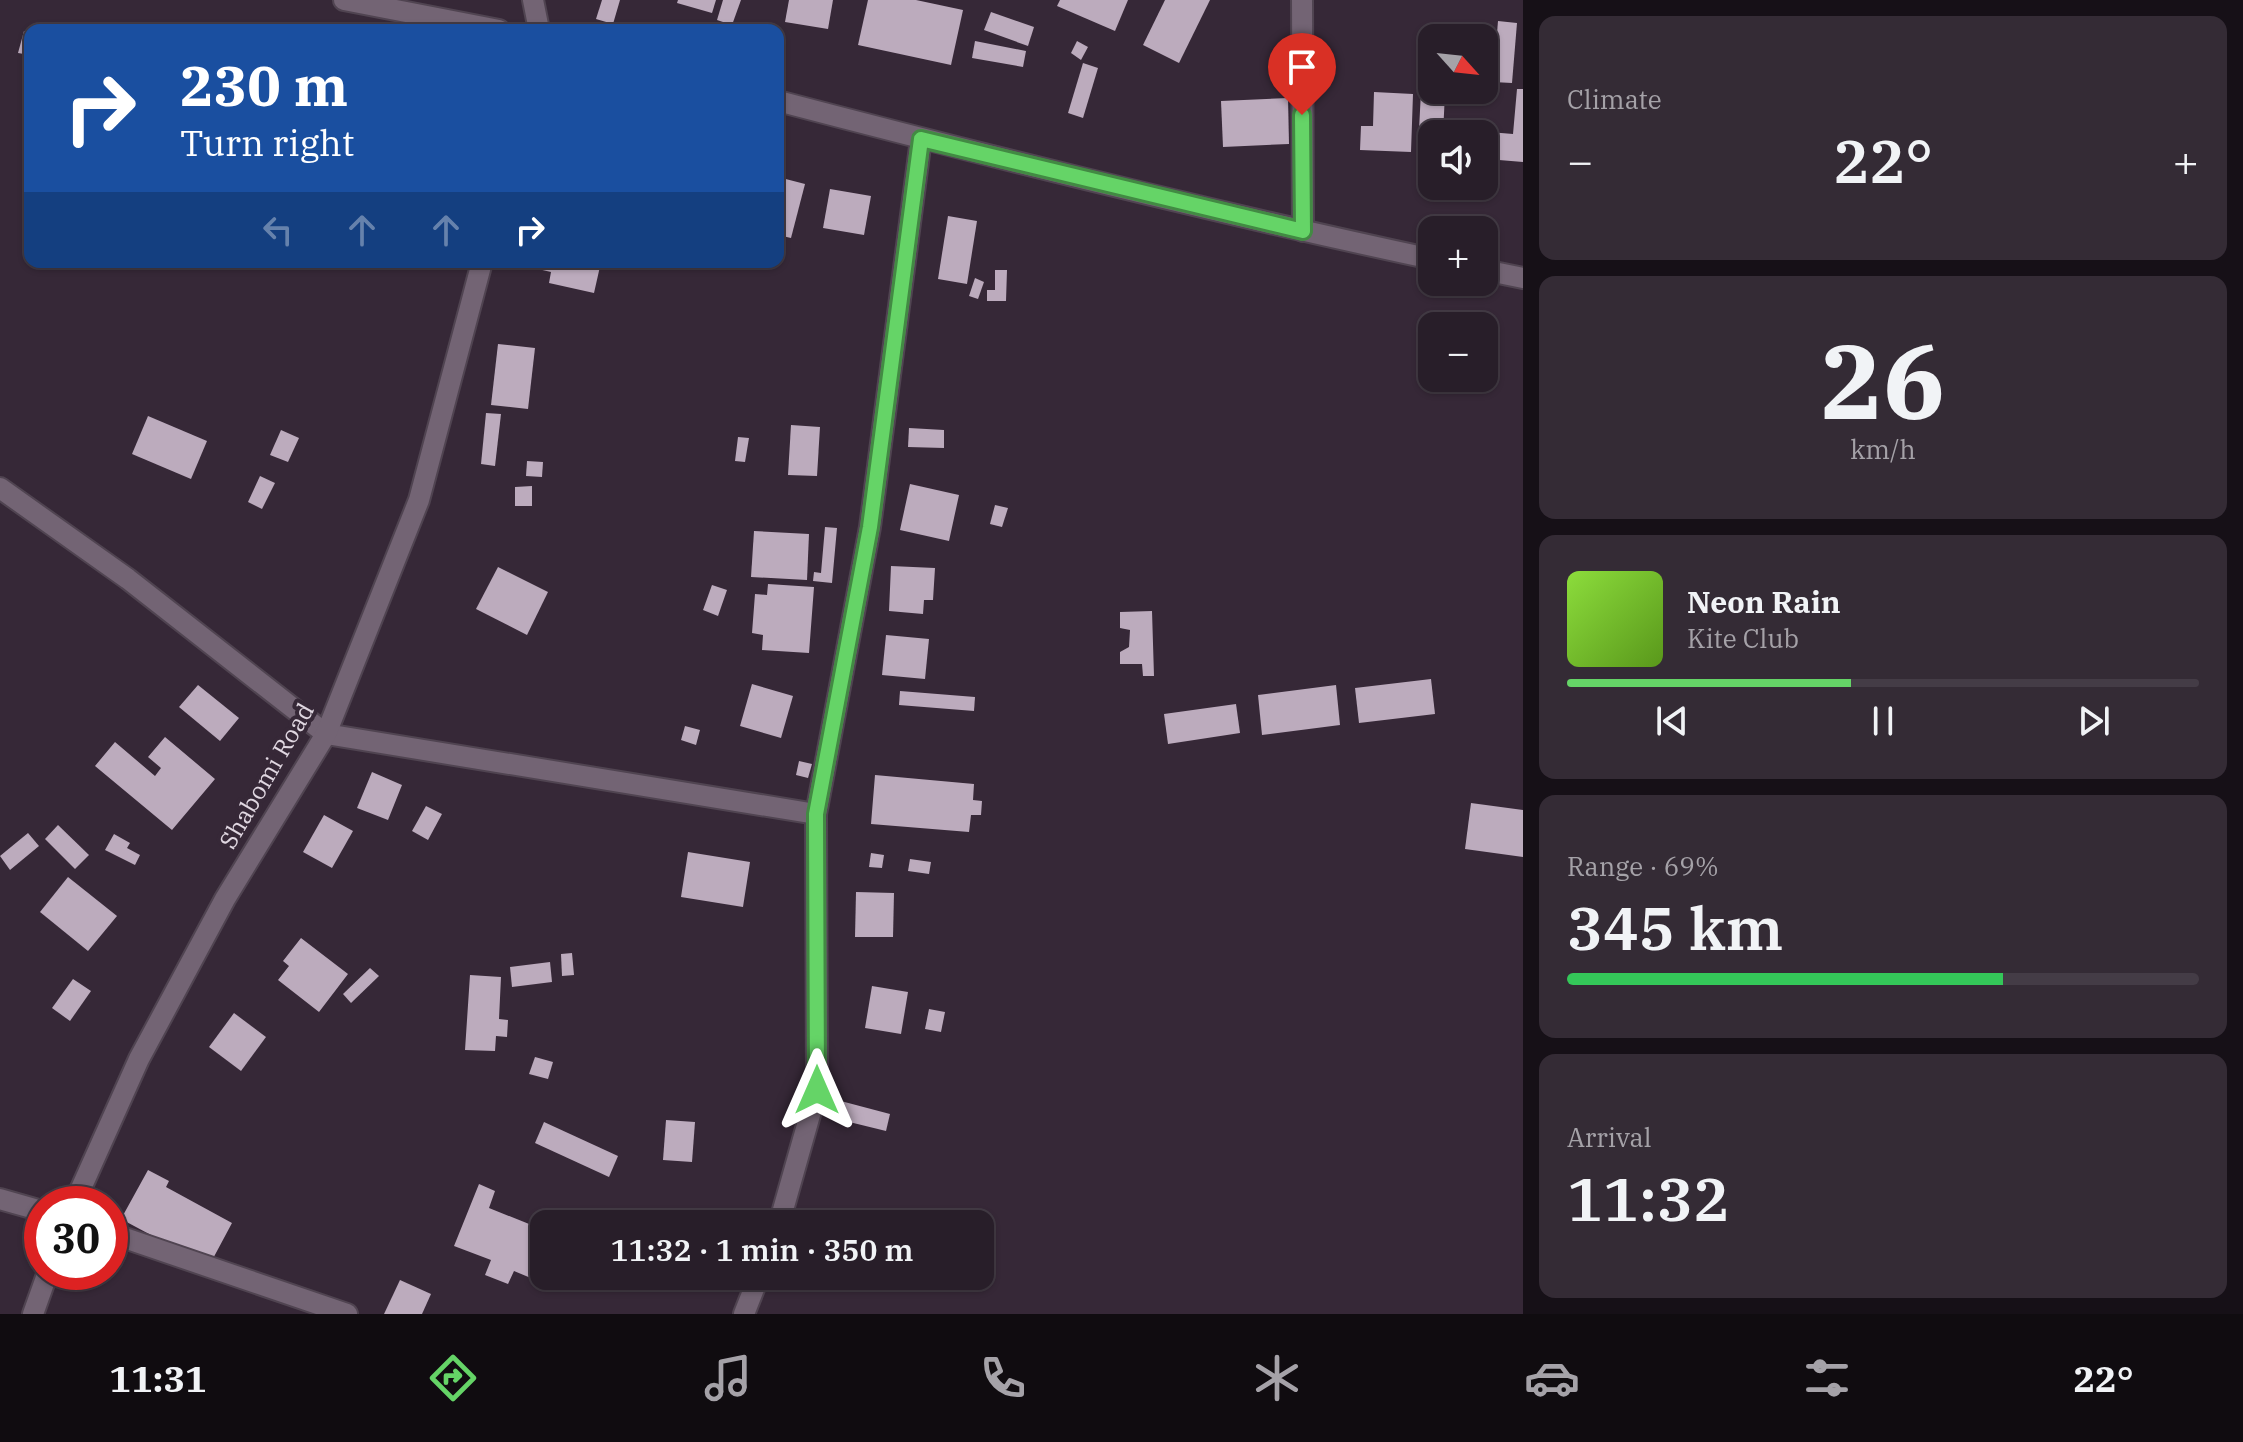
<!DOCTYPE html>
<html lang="en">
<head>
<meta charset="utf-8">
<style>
	:root { --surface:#281e29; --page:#342b35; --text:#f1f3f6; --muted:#a5a2a8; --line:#443c46; --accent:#65d467 }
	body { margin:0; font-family:"IBM Plex Serif",serif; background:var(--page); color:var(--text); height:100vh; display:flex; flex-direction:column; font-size:30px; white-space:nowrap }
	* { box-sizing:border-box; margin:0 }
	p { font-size:26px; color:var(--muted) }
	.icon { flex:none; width:44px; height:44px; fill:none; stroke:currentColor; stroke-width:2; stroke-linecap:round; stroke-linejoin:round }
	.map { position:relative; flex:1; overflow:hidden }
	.sheet { display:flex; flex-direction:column; gap:16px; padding:16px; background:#161017; width:720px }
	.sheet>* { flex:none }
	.guide { position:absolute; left:24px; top:24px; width:760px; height:244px; border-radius:16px; box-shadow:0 2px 6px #0004,0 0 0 2px var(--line); background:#1a4fa0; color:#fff; overflow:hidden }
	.needle { width:52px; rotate:117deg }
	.tools { position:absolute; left:1418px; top:24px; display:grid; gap:16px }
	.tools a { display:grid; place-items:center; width:80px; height:80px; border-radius:16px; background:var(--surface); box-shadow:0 2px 6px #0004,0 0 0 2px var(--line); font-size:40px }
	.speed { position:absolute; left:24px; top:1186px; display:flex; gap:16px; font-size:40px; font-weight:700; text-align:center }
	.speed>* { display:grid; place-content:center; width:104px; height:104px; border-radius:50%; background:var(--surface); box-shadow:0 2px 6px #0004,0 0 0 2px var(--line); line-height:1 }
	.speed .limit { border:12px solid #d22; background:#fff; color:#111 }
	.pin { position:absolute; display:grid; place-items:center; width:68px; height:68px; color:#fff; margin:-82px -34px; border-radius:50% 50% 50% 0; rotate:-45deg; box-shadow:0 0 8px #0007 }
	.pin .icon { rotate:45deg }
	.me { position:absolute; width:88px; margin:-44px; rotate:0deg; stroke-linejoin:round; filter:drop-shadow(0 0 6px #0008) }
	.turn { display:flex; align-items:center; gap:28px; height:168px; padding:0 24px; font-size:36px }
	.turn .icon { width:104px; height:104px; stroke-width:2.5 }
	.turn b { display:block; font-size:56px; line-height:68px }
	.lanes { display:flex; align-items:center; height:76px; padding:0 24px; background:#0003; justify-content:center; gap:40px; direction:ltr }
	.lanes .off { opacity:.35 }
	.big { font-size:60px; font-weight:600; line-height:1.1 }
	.sheet .widget { flex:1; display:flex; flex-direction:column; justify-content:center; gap:12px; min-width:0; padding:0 28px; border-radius:16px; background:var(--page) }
	.sheet .dial { align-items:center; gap:0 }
	.dial b { font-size:104px; line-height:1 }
	.song { display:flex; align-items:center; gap:24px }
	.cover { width:96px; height:96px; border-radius:12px; background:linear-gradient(135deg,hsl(90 70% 55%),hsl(90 70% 35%)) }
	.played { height:8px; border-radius:4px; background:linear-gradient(90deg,var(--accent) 45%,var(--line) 45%) }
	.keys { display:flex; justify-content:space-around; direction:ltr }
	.heat { display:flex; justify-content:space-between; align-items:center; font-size:44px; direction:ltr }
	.charge { height:12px; border-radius:6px; background:linear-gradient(90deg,#34c759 69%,var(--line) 0) }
	.trip { position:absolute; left:530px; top:1210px; width:464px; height:80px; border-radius:16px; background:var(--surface); box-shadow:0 2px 6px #0004,0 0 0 2px var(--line); font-weight:600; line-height:80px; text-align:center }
	.menu { display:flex; height:128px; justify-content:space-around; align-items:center; background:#100c10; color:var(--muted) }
	.menu .icon { width:56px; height:56px }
	.menu .active { color:var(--accent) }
	.menu b { font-size:36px; color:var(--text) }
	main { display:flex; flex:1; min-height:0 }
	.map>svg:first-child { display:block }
	.building { fill:#bcabbd }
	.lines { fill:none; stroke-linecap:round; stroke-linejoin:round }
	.minor-casing { stroke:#504451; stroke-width:24 }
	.minor { stroke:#736474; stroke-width:20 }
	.route-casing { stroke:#428a43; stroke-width:20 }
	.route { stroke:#65d467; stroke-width:14 }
	.labels { text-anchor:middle; stroke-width:8; stroke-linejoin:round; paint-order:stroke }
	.street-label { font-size:24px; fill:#e0d7e1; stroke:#362837 }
</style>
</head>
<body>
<main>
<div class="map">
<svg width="1523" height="1314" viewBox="0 0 1523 1314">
	<rect width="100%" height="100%" fill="#362837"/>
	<g class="building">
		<polygon points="602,0 620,0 613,24 596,19"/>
		<polygon points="678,0 716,0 712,13 677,3"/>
		<polygon points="723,0 741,0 732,25 717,20"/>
		<polygon points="789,0 833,0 828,29 785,22"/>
		<polygon points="868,0 916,0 963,10 951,65 858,45"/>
		<polygon points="1060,0 1128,0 1115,31 1057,6"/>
		<polygon points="1165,0 1210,0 1179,63 1143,45"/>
		<polygon points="991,12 1034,27 1028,46 984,30"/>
		<polygon points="1498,21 1517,23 1512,83 1493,82"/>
		<polygon points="24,31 30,32 30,55 18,53"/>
		<polygon points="975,41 1026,51 1023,67 972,58"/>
		<polygon points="1077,41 1088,47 1081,60 1071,53"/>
		<polygon points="1083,63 1098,68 1083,118 1068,113"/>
		<polygon points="1517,89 1523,89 1523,162 1487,159 1489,132 1513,134"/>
		<polygon points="1421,91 1445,93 1443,134 1432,134 1432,151 1418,150"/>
		<polygon points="1374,92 1413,94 1411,152 1360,150 1361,126 1373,126"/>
		<polygon points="1288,98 1289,144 1223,147 1221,101"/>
		<polygon points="778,177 805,184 791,238 778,235"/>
		<polygon points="830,189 871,196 864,235 823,228"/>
		<polygon points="948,216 977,221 967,284 938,279"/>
		<polygon points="539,262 601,262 594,293 549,283 551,272 538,269"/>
		<polygon points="995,270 1007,270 1006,301 987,301 987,290 995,290"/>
		<polygon points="975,278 984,282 978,299 969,296"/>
		<polygon points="498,344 535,348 528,409 491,405"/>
		<polygon points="486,413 501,414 495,466 481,464"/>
		<polygon points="148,416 207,441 191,479 132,454"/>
		<polygon points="791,425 820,427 817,476 788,475"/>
		<polygon points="909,428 944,430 944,448 908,447"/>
		<polygon points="281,430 299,438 288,462 270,455"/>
		<polygon points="738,437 749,438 745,462 735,461"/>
		<polygon points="527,461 543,462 542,477 526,476"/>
		<polygon points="260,476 275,483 262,509 248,502"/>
		<polygon points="910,484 959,495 949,541 900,530"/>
		<polygon points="532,486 532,506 515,506 515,487"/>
		<polygon points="995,505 1008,508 1002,527 990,524"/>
		<polygon points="825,527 837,528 832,583 813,581 814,572 821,573"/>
		<polygon points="754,531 809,534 807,580 751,577"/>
		<polygon points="891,566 935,568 933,600 924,600 923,614 889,611"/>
		<polygon points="498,567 548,592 527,635 476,609"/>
		<polygon points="768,584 814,587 809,653 762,650 763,635 752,633 755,594 767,595"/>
		<polygon points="712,585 727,590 718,616 703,610"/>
		<polygon points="1152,611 1154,676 1143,676 1142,664 1120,664 1120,652 1129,647 1130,630 1120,628 1120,612"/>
		<polygon points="886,635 929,639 925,679 882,675"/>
		<polygon points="1431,679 1435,714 1359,723 1355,688"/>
		<polygon points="752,684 793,696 781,738 740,726"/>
		<polygon points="198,685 239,718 220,741 179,707"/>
		<polygon points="1336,685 1340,725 1262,735 1258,695"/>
		<polygon points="900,691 975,697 974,711 899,705"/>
		<polygon points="1236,704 1240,733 1168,744 1164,714"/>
		<polygon points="685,726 700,730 696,745 681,740"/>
		<polygon points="165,737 215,779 172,830 95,766 115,742 155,776 161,768 148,757"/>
		<polygon points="799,761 812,764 808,778 796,775"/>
		<polygon points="372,772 402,785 388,820 357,808"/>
		<polygon points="875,775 974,784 973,800 982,801 981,815 971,815 969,832 871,824"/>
		<polygon points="1471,803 1523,810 1523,857 1465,849"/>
		<polygon points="426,806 442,814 428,840 412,831"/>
		<polygon points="324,815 353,831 332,868 303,852"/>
		<polygon points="58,825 89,855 75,869 45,839"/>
		<polygon points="28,833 39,846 10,870 0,856"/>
		<polygon points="114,834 130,843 127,848 140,855 135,865 105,850"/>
		<polygon points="688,852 750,862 743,907 681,897"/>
		<polygon points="871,853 884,855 882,868 869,867"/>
		<polygon points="910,859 931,862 929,874 908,871"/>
		<polygon points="68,877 117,916 88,951 40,912"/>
		<polygon points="856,892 894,893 893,937 855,937"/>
		<polygon points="301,938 348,974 319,1012 278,980 289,966 283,961"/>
		<polygon points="572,953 574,975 562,976 561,954"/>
		<polygon points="550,962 552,982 512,987 510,967"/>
		<polygon points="370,968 379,976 351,1003 343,994"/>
		<polygon points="470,975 501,977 499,1019 508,1020 507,1037 496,1036 495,1051 465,1050"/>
		<polygon points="73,979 91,991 70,1021 52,1008"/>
		<polygon points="872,986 908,992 901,1034 865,1028"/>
		<polygon points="929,1009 945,1012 941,1032 925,1029"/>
		<polygon points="234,1013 266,1037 241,1071 209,1047"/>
		<polygon points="535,1057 553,1062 548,1079 529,1074"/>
		<polygon points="837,1100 890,1114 886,1131 833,1118"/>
		<polygon points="666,1120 695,1122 692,1162 663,1160"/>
		<polygon points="544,1122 618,1156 609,1177 535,1143"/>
		<polygon points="148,1170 169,1181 166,1187 232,1223 209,1266 121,1219"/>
		<polygon points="479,1184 495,1191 489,1208 544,1230 544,1276 569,1276 562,1291 514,1271 508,1284 485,1275 491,1260 454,1246"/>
		<polygon points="400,1280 431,1294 422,1314 384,1314"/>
	</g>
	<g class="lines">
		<g class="minor-casing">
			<g id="minor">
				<polyline points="344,0 499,30"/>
				<polyline points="533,0 539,30"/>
				<polyline points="1302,0 1303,231"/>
				<path d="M 778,101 C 995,158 1213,212 1432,259"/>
				<polyline points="1484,270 1523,278"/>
				<polyline points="0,488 128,579 326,734 816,814"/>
				<polyline points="0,1199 42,1211"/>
				<polyline points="74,1204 139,1059 225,899 326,734 419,500 482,262"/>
				<polyline points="779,1224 817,1090 816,814 870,527 921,139"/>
				<polyline points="110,1233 347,1314"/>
				<polyline points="33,1314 48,1272"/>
				<polyline points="744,1314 759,1276"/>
			</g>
		</g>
		<use href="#minor" class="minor"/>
	</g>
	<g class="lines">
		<g class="route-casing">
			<polyline id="route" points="817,1090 816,814 870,527 921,139 1303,231 1302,115"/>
		</g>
		<use href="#route" class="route"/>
	</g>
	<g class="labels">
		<g class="street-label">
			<text transform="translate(267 776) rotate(-60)" y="8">Shabomi Road</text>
		</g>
	</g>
</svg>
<div class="tools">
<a><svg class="needle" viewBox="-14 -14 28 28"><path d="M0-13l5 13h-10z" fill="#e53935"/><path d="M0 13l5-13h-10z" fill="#a5a2a8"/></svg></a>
<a><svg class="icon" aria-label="sound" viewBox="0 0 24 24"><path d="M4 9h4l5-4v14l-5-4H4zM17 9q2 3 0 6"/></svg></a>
<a>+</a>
<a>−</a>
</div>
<div class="speed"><div class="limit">30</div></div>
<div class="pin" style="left:1302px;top:115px;background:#d93025"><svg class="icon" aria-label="arrive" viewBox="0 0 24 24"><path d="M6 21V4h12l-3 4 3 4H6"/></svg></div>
<svg class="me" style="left:817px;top:1090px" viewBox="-20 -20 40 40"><path d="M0-17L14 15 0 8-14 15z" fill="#65d467" stroke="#fff" stroke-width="4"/></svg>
<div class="trip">11:32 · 1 min · 350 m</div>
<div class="guide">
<div class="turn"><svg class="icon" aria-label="right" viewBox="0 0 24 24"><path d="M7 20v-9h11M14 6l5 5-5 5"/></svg><div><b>230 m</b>Turn right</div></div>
<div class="lanes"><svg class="icon off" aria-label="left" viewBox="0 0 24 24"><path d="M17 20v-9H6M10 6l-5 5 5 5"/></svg><svg class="icon off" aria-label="ahead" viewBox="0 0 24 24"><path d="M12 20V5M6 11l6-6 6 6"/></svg><svg class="icon off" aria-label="ahead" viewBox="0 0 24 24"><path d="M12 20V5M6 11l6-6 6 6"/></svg><svg class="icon" aria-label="right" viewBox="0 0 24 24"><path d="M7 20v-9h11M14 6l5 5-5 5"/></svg></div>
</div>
</div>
<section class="sheet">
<div class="widget"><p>Climate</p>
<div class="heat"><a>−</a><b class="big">22°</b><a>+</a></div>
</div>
<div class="widget dial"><b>26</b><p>km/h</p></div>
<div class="widget">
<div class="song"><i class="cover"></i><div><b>Neon Rain</b><p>Kite Club</p></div></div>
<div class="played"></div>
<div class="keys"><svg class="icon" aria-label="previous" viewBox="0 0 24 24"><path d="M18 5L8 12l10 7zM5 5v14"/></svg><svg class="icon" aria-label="pause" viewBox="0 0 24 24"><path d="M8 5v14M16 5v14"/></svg><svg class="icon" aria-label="next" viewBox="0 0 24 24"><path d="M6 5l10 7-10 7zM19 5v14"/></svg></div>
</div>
<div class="widget"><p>Range · 69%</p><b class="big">345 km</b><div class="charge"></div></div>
<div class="widget"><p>Arrival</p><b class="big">11:32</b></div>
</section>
</main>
<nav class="menu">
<b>11:31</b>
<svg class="icon active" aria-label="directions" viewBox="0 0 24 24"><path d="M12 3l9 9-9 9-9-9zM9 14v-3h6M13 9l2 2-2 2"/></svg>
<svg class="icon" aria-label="music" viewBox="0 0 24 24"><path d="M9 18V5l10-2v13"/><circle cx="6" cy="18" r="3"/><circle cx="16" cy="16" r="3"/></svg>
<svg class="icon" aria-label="phone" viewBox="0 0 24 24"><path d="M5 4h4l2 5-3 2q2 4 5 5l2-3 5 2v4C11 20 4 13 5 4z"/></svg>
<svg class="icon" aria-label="climate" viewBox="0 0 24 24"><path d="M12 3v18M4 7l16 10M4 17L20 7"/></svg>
<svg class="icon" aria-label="car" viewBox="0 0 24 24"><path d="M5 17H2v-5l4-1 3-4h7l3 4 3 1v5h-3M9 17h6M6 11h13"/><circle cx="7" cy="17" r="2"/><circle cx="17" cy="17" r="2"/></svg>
<svg class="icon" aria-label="filters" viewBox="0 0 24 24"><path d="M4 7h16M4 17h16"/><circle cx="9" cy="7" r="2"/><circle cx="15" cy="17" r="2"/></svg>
<b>22°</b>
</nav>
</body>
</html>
